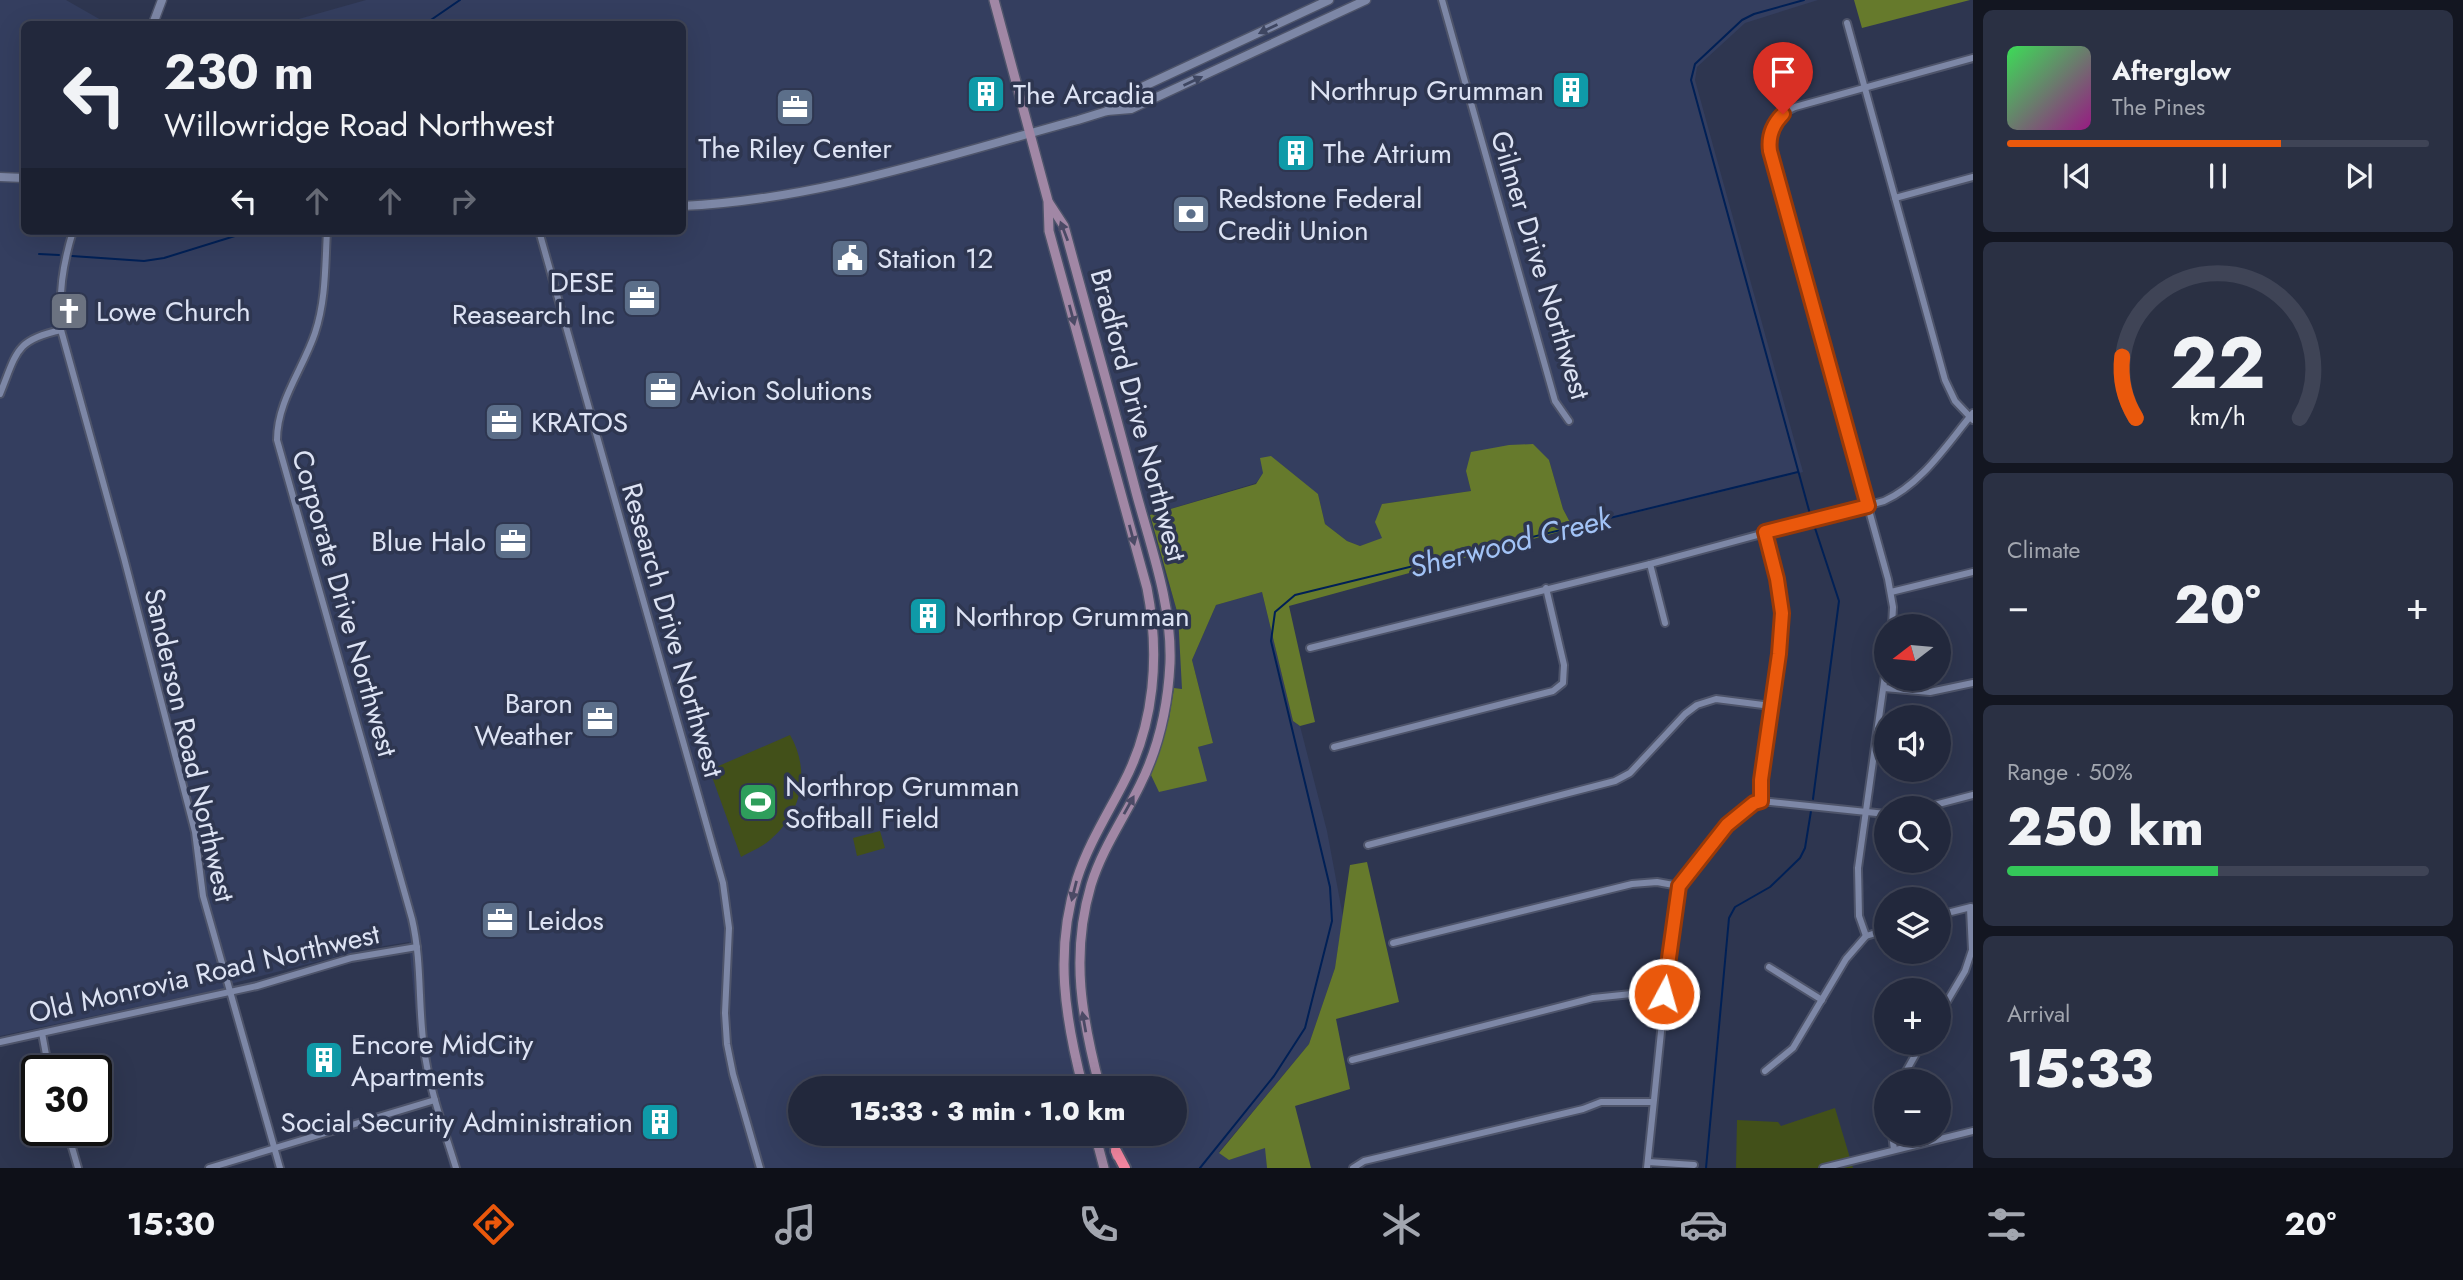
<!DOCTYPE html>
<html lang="en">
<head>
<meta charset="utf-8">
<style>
	:root { --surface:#22283c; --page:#2a3043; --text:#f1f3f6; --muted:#a2a6af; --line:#3f4456; --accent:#ea580c }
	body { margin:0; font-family:Jost,sans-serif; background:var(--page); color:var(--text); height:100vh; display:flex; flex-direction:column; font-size:26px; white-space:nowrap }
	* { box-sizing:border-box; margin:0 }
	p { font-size:23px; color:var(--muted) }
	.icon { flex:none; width:38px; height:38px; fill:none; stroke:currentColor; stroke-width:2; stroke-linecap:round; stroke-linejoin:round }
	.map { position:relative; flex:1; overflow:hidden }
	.panel { display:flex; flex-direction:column; gap:10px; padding:10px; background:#131621; width:490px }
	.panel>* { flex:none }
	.guide { position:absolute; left:21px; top:21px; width:665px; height:214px; border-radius:10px; box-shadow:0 7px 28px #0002,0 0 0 2px var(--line); background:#22283c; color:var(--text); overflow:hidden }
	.needle { width:46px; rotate:254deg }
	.buttons { position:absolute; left:1874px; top:614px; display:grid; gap:14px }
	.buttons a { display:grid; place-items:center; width:77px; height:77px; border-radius:50%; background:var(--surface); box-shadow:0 7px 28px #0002,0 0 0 2px var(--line); font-size:35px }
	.speed { position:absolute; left:21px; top:1055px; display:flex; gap:14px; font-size:35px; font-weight:700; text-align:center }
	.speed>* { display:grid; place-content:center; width:91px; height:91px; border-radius:50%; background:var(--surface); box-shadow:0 7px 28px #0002,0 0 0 2px var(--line); line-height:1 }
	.speed .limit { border:4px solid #111; border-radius:10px; background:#fff; color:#111 }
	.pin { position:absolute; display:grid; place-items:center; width:60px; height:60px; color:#fff; margin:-72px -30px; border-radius:50% 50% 50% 0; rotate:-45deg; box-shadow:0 0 7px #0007 }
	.pin .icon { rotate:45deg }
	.me { position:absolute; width:77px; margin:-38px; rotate:6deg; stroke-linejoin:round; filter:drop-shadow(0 0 5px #0008) }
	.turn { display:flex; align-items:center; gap:24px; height:147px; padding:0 28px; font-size:32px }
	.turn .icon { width:91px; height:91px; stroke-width:2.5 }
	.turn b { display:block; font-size:49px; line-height:60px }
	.lanes { display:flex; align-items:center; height:66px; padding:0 28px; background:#0003; justify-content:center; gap:35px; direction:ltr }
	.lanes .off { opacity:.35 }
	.big { font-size:52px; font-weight:800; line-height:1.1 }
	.panel .tile { flex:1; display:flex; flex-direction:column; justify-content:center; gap:10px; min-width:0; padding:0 24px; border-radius:10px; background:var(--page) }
	.panel .dial { align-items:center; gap:0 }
	.dial svg { height:182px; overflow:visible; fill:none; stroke:var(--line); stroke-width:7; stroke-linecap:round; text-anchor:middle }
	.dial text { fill:var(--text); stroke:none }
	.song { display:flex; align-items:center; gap:21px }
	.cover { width:84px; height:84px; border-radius:10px; background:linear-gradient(135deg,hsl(130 70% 55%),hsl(310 70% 35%)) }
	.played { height:7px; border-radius:4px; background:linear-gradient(90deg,var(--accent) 65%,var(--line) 65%) }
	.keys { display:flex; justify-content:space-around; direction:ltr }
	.heat { display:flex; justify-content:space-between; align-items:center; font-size:38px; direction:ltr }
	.charge { height:10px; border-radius:5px; background:linear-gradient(90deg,#34c759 50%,var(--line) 0) }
	.trip { position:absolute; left:788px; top:1076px; width:399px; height:70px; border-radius:35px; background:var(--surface); box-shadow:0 7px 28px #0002,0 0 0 2px var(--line); font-weight:800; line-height:70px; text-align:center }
	.dock { display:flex; height:112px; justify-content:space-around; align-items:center; background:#0e1018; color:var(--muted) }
	.dock .icon { width:49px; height:49px }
	.dock .active { color:var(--accent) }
	.dock b { font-size:32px; color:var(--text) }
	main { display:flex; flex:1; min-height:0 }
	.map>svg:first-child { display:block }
	.built { fill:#343e5f; fill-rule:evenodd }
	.green { fill:#425019 }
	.forest { fill:#667a2c }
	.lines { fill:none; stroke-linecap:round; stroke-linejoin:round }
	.stream { stroke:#002056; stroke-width:2 }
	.minor-casing { stroke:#4e546a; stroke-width:10 }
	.tertiary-casing { stroke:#4e546a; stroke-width:11 }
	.secondary-casing { stroke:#4e546a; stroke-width:12 }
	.motorway-casing { stroke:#4e546a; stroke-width:14 }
	.minor { stroke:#7d87a6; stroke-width:6 }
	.tertiary { stroke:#7d87a6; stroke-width:8 }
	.secondary { stroke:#a187a5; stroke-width:9 }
	.motorway { stroke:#f688a2; stroke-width:10 }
	.oneway { fill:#3e4661 }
	.oneway2 { fill:#4b4a65 }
	.route-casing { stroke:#983908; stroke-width:18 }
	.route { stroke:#ea580c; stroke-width:12 }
	.labels { text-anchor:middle; stroke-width:7; stroke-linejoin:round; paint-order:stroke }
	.poi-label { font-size:28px; fill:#dde3f4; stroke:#2e3650; text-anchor:start }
	.street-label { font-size:28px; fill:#dde3f4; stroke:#2e3650 }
	.water-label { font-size:30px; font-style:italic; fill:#a2c3f6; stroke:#2e3650 }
</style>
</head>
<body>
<main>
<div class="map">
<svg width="1973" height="1168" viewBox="0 0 1973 1168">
	<rect width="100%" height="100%" fill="#2e3650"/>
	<path class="built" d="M 0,0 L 66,0 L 108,24 L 24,24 L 24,231 L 682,231 L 682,24 L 281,24 L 366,0 L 1818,0 L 1745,23 L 1697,67 L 1695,80 L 1803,472 L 1573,528 L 1563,509 L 1549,460 L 1466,471 L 1471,491 L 1382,504 L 1382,539 L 1360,546 L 1347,541 L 1325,524 L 1318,494 L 1263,473 L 1256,483 L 1150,515 L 1178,615 L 1182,657 L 1182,689 L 1174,688 L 1169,718 L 1150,773 L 1160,792 L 1198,747 L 1213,743 L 1192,660 L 1216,605 L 1262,592 L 1293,721 L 1300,726 L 1327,831 L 1343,917 L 1335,968 L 1309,1044 L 1219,1152 L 1229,1160 L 1266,1147 L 1267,1168 L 450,1168 L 419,1051 L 409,942 L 366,949 L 234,983 L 225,988 L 0,1036 ZM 800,1088 L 1174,1088 L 1174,1134 L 800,1134 Z"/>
	<g class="green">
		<path d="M 790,735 C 811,771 802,813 770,840 C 762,847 750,852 741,857 L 711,774 L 714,768 Z"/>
		<polygon points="880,831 885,848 857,856 853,838"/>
		<polygon points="1835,1108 1853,1168 1736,1168 1737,1120 1778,1122 1781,1126"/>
	</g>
	<g class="forest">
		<polygon points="1854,0 1970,0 1862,28"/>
		<polygon points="1533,444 1549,460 1563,509 1573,528 1289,606 1315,722 1300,726 1293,721 1262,592 1216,605 1192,660 1213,743 1198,747 1207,781 1159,792 1150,773 1169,718 1174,688 1182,689 1178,615 1150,515 1256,484 1263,473 1260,458 1271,456 1318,494 1325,524 1347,541 1360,546 1382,538 1375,522 1382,504 1471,491 1466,471 1471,452 1509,445"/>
		<polygon points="1367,862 1399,1002 1336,1019 1350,1089 1295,1106 1311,1168 1267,1168 1265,1148 1229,1160 1219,1153 1309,1044 1335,968 1350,865"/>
	</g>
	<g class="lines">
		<g class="stream">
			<polyline points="1804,0 1754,14 1742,20 1695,64 1691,80 1810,514"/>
			<polyline points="425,24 460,0"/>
			<polyline points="39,254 59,255"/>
			<polyline points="72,256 144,261 164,258 251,231"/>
			<polyline points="1813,799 1839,601 1814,525"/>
			<polyline points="1200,1168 1274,1076 1305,1028 1332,921 1330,887 1271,641 1275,612 1295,595 1798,472"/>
			<polyline points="1706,1168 1729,918 1735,907 1770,887 1800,858 1805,848 1811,811"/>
		</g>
		<g class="minor-casing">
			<g id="minor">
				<polyline points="1442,0 1555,401 1569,421"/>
				<polyline points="1847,23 1945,380 1955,401 1973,420"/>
				<polyline points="1895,198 1973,177"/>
				<path d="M 73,231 C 62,267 59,293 61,330 L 124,558 L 195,832 L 203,896 L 280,1168"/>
				<path d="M 327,231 C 325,266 326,300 315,333 C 303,369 277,401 277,440 L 412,919 C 422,962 418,1005 424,1048 C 429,1089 444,1129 456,1168"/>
				<polyline points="539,231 723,883 729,928 725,1013 727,1044 733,1074 760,1168"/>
				<path d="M 0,394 C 17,352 15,340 61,330"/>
				<polyline points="1650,564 1665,623"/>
				<polyline points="1891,592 1973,572"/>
				<path d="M 1892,626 L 1893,607 L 1888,579 L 1773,164 C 1767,140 1770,117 1795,107 L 1973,58"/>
				<path d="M 1310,648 L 1650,564 L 1884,501 C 1922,484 1947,444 1973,413"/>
				<polyline points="1884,688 1930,692 1973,683"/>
				<polyline points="1334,747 1553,691 1563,683 1564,665 1546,588"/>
				<polyline points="1761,801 1781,621 1780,593 1765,532"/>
				<polyline points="1923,808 1973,795"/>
				<polyline points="1368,845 1615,781 1630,773 1685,714 1697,705 1716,699 1771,706"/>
				<polyline points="1939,915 1971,907"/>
				<polyline points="1866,936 1859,916 1858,868 1886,668"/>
				<polyline points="1393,943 1632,884 1657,882 1679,886"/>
				<polyline points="1769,967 1822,1000"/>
				<polyline points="1939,1015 1965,971 1972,950 1970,908"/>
				<polyline points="42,1033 49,1071"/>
				<polyline points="0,1042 257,986 351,958 417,947"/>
				<polyline points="1352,1060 1593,998 1641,993 1664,994"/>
				<polyline points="1765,1071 1793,1048 1846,959 1866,936 1886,930"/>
				<polyline points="1900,1082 1922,1043"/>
				<polyline points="67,1130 78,1168"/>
				<polyline points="1892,1134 1894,1150"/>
				<polyline points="1648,1162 1694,1165"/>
				<polyline points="209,1168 435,1100"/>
				<polyline points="1353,1168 1364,1161 1583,1109 1601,1102 1653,1102"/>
				<path d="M 1647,1168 L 1672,925 C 1674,913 1674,899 1678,887 C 1686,867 1740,808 1761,801 L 1886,814"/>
				<polyline points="1823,1168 1973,1131"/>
			</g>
		</g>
		<g class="tertiary-casing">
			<g id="tertiary">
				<polyline points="153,24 162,0"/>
				<polyline points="1107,111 1125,95 1329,0"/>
				<polyline points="0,177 24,178"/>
				<path d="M 682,206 C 818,200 948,155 1078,120 L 1107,111 L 1131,109 L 1366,0"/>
			</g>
		</g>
		<g class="secondary-casing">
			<g id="secondary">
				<path d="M 994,0 L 1048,201 L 1049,231 L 1147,588 C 1160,654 1155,724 1123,784 C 1107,815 1088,845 1077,879 C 1054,951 1065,1018 1083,1088"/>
				<path d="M 1049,203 L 1064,226 C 1088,315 1113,403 1136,492 C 1151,548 1172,604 1170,663 C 1168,705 1159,747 1140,785 C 1124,818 1102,849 1091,885 C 1070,956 1082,1019 1100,1088"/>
				<polyline points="1095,1134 1104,1168"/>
				<polyline points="1112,1134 1117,1156"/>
			</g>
		</g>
		<g class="motorway-casing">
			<polyline id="motorway" points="1116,1151 1125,1168"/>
		</g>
		<use href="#minor" class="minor"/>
		<use href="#tertiary" class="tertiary"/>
		<use href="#secondary" class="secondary"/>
		<use href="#motorway" class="motorway"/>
	</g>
	<defs><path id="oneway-solid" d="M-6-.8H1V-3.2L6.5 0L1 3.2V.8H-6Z" transform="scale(1.75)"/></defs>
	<g class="oneway">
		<use href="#oneway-solid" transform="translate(1268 29) rotate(154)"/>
		<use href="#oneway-solid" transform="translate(1193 81) rotate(-25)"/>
	</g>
	<g class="oneway2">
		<use href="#oneway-solid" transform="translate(1064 231) rotate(-111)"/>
		<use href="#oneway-solid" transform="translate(1072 315) rotate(75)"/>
		<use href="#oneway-solid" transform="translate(1132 535) rotate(75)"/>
		<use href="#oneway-solid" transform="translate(1129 805) rotate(-61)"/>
		<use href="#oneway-solid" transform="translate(1074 891) rotate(104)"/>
		<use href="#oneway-solid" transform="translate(1084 1022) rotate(-100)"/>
	</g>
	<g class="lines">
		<g class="route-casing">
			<path id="route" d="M 1664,994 L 1679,886 L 1727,825 L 1754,803 L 1761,801 L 1761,780 L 1779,654 L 1782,613 L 1777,579 L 1765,532 L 1868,506 L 1770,151 C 1768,137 1773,124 1783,114"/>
		</g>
		<use href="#route" class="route"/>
	</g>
	<defs>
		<g id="building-square" transform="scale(2.0125)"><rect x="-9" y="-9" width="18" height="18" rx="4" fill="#0f9aa8" stroke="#2e3650"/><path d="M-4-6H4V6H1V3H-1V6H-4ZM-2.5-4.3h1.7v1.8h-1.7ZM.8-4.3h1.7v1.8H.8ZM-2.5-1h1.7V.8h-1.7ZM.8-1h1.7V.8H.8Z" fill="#fff"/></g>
		<g id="office-square" transform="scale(2.0125)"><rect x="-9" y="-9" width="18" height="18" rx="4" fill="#5c6f8a" stroke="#2e3650"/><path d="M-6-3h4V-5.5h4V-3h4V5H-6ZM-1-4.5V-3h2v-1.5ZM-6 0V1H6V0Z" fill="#fff"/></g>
		<g id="bank-square" transform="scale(2.0125)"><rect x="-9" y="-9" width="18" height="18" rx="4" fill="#5c6f8a" stroke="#2e3650"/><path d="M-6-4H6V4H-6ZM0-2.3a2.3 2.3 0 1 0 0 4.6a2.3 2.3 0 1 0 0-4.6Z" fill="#fff"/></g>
		<g id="civic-square" transform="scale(2.0125)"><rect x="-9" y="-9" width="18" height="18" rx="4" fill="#5c6f8a" stroke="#2e3650"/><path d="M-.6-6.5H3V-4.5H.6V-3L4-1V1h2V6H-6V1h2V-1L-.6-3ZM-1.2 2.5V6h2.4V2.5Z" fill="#fff"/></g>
		<g id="church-square" transform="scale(2.0125)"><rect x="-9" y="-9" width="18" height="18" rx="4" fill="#6b7280" stroke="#2e3650"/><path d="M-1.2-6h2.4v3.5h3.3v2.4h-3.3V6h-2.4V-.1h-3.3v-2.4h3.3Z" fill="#fff"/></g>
		<g id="stadium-square" transform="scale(2.0125)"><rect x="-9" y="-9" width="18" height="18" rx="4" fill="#2e9e5b" stroke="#2e3650"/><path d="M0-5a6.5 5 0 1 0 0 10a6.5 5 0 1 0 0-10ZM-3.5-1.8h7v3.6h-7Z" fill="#fff"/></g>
	</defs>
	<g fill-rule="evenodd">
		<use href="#building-square" x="1571" y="90"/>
		<use href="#building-square" x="986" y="94"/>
		<use href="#office-square" x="795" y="107"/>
		<use href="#building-square" x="1296" y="153"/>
		<use href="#bank-square" x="1191" y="214"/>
		<use href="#civic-square" x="850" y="258"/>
		<use href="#office-square" x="642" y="298"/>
		<use href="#church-square" x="69" y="311"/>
		<use href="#office-square" x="663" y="390"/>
		<use href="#office-square" x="504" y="422"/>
		<use href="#office-square" x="513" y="541"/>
		<use href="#building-square" x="928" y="616"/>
		<use href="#office-square" x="600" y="719"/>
		<use href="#stadium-square" x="758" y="802"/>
		<use href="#office-square" x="500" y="920"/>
		<use href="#building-square" x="324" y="1060"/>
		<use href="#building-square" x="660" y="1122"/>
	</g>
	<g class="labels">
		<g class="poi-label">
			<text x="1544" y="100" text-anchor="end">Northrup Grumman</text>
			<text x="1013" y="104">The Arcadia</text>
			<text x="795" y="158" text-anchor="middle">The Riley Center</text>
			<text x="1323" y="163">The Atrium</text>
			<text x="1218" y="208">Redstone Federal<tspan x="1218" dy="32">Credit Union</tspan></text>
			<text x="877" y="268">Station 12</text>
			<text x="615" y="292" text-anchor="end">DESE<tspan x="615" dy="32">Reasearch Inc</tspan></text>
			<text x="96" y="321">Lowe Church</text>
			<text x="690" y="400">Avion Solutions</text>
			<text x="531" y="432">KRATOS</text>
			<text x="486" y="551" text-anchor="end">Blue Halo</text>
			<text x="955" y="626">Northrop Grumman</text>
			<text x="573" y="713" text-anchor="end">Baron<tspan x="573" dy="32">Weather</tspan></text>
			<text x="785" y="796">Northrop Grumman<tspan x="785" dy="32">Softball Field</tspan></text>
			<text x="527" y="930">Leidos</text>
			<text x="351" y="1054">Encore MidCity<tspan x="351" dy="32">Apartments</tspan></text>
			<text x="633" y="1132" text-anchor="end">Social Security Administration</text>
		</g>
		<g class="street-label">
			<text transform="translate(1541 265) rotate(73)" y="10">Gilmer Drive Northwest</text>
			<text transform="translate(1139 415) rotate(75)" y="10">Bradford Drive Northwest</text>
			<text transform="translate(345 603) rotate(74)" y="10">Corporate Drive Northwest</text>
			<text transform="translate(673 630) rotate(74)" y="10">Research Drive Northwest</text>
			<text transform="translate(190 745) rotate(77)" y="10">Sanderson Road Northwest</text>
			<text transform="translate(204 973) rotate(-13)" y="10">Old Monrovia Road Northwest</text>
		</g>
		<g class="water-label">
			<text transform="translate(1510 543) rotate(-14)" y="10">Sherwood Creek</text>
		</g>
	</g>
</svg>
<div class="buttons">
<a><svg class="needle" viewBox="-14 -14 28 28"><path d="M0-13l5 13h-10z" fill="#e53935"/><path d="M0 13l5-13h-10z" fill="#a2a6af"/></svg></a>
<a><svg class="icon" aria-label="sound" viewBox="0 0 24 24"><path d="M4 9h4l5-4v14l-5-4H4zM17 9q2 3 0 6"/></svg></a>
<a><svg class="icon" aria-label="search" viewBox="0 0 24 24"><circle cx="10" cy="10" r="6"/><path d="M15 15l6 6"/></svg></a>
<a><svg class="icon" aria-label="layers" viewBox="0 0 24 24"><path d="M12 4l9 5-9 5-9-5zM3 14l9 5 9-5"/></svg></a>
<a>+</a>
<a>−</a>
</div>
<div class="speed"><div class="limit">30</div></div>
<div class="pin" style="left:1783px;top:114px;background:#d93025"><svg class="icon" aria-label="arrive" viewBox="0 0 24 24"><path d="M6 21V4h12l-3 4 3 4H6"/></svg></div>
<svg class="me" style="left:1664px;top:994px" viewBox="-20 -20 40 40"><circle r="17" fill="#ea580c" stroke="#fff" stroke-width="3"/><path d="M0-11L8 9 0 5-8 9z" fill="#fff"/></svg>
<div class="trip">15:33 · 3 min · 1.0 km</div>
<div class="guide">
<div class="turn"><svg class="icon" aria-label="left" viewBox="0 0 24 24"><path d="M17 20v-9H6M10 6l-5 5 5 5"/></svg><div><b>230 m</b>Willowridge Road Northwest</div></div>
<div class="lanes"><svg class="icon" aria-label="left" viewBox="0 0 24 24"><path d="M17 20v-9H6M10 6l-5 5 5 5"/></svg><svg class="icon off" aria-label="ahead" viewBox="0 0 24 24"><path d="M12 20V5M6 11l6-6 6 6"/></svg><svg class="icon off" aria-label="ahead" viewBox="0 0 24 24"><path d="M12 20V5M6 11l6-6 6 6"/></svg><svg class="icon off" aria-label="right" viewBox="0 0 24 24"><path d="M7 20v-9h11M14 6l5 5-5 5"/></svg></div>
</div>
</div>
<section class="panel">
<div class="tile">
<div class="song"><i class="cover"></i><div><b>Afterglow</b><p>The Pines</p></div></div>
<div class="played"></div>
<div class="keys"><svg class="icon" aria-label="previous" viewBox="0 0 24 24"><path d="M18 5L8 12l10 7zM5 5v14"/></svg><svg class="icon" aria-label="pause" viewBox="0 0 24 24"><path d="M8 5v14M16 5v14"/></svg><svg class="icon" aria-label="next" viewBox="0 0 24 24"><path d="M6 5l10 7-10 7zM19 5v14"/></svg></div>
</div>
<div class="tile dial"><svg viewBox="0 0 100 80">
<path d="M14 69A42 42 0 1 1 86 69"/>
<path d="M14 69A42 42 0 0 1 8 42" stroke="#ea580c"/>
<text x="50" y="56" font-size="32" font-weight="700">22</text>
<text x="50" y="72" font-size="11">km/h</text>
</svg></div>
<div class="tile"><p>Climate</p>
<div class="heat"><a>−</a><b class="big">20°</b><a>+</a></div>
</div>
<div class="tile"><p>Range · 50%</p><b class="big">250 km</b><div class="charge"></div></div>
<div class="tile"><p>Arrival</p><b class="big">15:33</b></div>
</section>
</main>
<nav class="dock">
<b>15:30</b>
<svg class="icon active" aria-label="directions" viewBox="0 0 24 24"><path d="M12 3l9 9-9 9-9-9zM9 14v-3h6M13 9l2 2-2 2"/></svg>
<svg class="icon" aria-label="music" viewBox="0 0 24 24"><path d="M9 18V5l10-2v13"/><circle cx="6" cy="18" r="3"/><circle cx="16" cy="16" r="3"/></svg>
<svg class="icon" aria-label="phone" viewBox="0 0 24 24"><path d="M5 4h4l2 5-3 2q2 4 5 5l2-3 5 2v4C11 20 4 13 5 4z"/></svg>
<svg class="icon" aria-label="climate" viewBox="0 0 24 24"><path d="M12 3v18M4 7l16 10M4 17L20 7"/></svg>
<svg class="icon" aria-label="car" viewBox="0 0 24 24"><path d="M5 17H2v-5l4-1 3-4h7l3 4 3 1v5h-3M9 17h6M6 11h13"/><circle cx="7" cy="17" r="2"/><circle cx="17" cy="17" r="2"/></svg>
<svg class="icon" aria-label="filters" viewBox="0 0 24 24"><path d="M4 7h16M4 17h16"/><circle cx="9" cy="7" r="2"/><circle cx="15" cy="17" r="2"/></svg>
<b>20°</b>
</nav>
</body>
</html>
